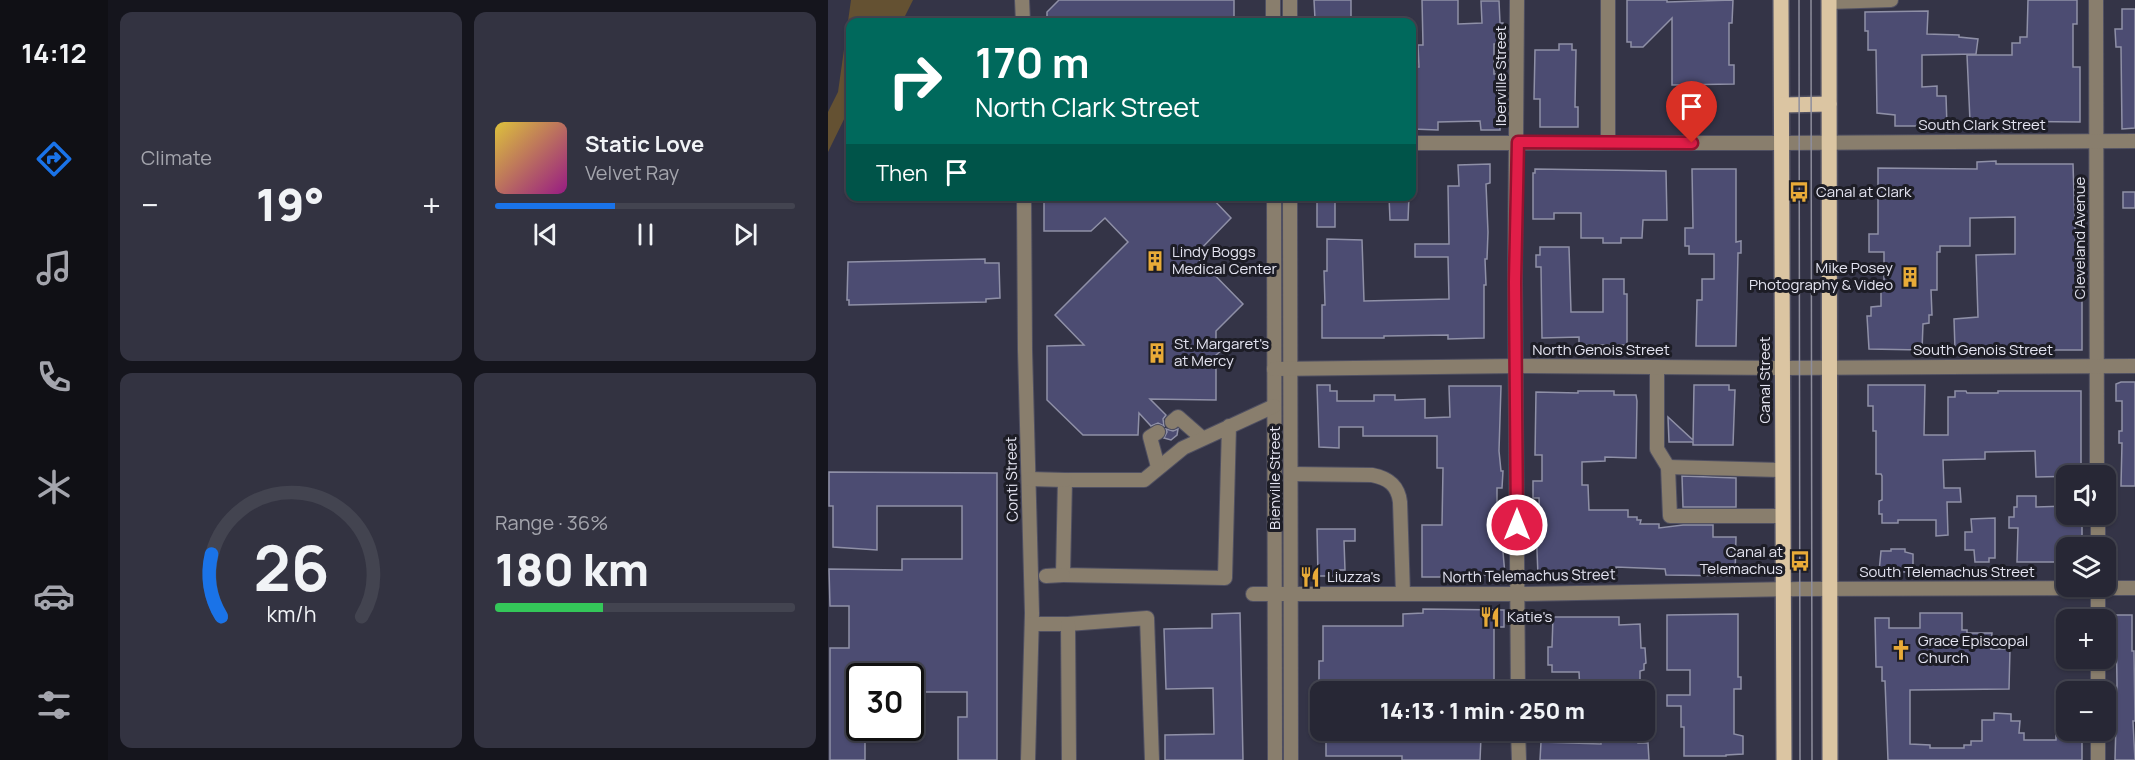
<!DOCTYPE html>
<html lang="en">
<head>
<meta charset="utf-8">
<style>
	:root { --surface:#272735; --page:#333341; --text:#f1f3f6; --muted:#a4a5ad; --line:#434450; --accent:#1a73e8 }
	body { margin:0; font-family:Manrope,sans-serif; background:var(--page); color:var(--text); height:100vh; display:flex; flex-direction:column; font-size:22px; white-space:nowrap }
	* { box-sizing:border-box; margin:0 }
	p { font-size:20px; color:var(--muted) }
	.icon { flex:none; width:33px; height:33px; fill:none; stroke:currentColor; stroke-width:2; stroke-linecap:round; stroke-linejoin:round }
	.map { position:relative; flex:1; overflow:hidden }
	.drawer { display:flex; flex-direction:column; gap:12px; padding:12px; background:#15151d; width:720px }
	.drawer>* { flex:none }
	.hud { position:absolute; left:18px; top:18px; width:570px; height:183px; border-radius:12px; box-shadow:0 2px 4px #0004,0 0 0 2px var(--line); background:#00695c; color:#fff; overflow:hidden }
	.buttons { position:absolute; left:1228px; top:465px; display:grid; gap:12px }
	.buttons a { display:grid; place-items:center; width:60px; height:60px; border-radius:12px; background:var(--surface); box-shadow:0 2px 4px #0004,0 0 0 2px var(--line); font-size:30px }
	.speed { position:absolute; left:18px; top:663px; display:flex; gap:12px; font-size:30px; font-weight:700; text-align:center }
	.speed>* { display:grid; place-content:center; width:78px; height:78px; border-radius:50%; background:var(--surface); box-shadow:0 2px 4px #0004,0 0 0 2px var(--line); line-height:1 }
	.speed .limit { border:3px solid #111; border-radius:9px; background:#fff; color:#111 }
	.pin { position:absolute; display:grid; place-items:center; width:51px; height:51px; color:#fff; margin:-62px -26px; border-radius:50% 50% 50% 0; rotate:-45deg; box-shadow:0 0 6px #0007 }
	.pin .icon { rotate:45deg }
	.me { position:absolute; width:66px; margin:-33px; rotate:0deg; stroke-linejoin:round; filter:drop-shadow(0 0 4px #0008) }
	.turn { display:flex; align-items:center; gap:21px; height:126px; padding:0 30px; font-size:27px }
	.turn .icon { width:78px; height:78px; stroke-width:2.5 }
	.turn b { display:block; font-size:42px; line-height:51px }
	.then { display:flex; align-items:center; height:57px; padding:0 30px; background:#0003; gap:12px; font-size:22px }
	.big { font-size:45px; font-weight:800; line-height:1.1 }
	.drawer .card { flex:1; display:flex; flex-direction:column; justify-content:center; gap:9px; min-width:0; padding:0 21px; border-radius:12px; background:var(--page) }
	.drawer .dial { align-items:center; gap:0 }
	.dial svg { height:156px; overflow:visible; fill:none; stroke:var(--line); stroke-width:7; stroke-linecap:round; text-anchor:middle }
	.dial text { fill:var(--text); stroke:none }
	.song { display:flex; align-items:center; gap:18px }
	.cover { width:72px; height:72px; border-radius:9px; background:linear-gradient(135deg,hsl(50 70% 55%),hsl(310 70% 35%)) }
	.played { height:6px; border-radius:3px; background:linear-gradient(90deg,var(--accent) 40%,var(--line) 40%) }
	.keys { display:flex; justify-content:space-around; direction:ltr }
	.heat { display:flex; justify-content:space-between; align-items:center; font-size:33px; direction:ltr }
	.charge { height:9px; border-radius:4px; background:linear-gradient(90deg,#34c759 36%,var(--line) 0) }
	.drawer .tiles { flex:1; display:grid; gap:12px; grid-template-columns:repeat(2,1fr) }
	.trip { position:absolute; left:482px; top:681px; width:345px; height:60px; border-radius:12px; background:var(--surface); box-shadow:0 2px 4px #0004,0 0 0 2px var(--line); font-weight:800; line-height:60px; text-align:center }
	main { display:flex; flex:1; min-height:0 }
	.dock { display:flex; flex-direction:column; width:108px; justify-content:space-around; align-items:center; background:#101015; color:var(--muted) }
	.dock .icon { width:42px; height:42px }
	.dock .on { color:var(--accent) }
	.dock b { font-size:27px; color:var(--text) }
	.map>svg:first-child { display:block }
	.green { fill:#645132 }
	.building { fill:#4c4c72; stroke:#8f90a7; stroke-width:1.5 }
	.lines { fill:none; stroke-linecap:round; stroke-linejoin:round }
	.minor-casing { stroke:#505062; stroke-width:16 }
	.major-casing { stroke:#505062; stroke-width:18 }
	.minor { stroke:#897e6d; stroke-width:14 }
	.major { stroke:#dbc5a2; stroke-width:15 }
	.tram { stroke:#8e8e9d; stroke-width:1.5 }
	.route-casing { stroke:#92132f; stroke-width:15 }
	.route { stroke:#e11d48; stroke-width:10 }
	.labels { text-anchor:middle; stroke-width:6; stroke-linejoin:round; paint-order:stroke }
	.street-label { font-size:15px; fill:#e4e4f1; stroke:#1d1d26 }
	.poi-label { font-size:15px; fill:#e4e4f1; stroke:#1d1d26; text-anchor:start }
</style>
</head>
<body>
<main>
<nav class="dock">
<b>14:12</b>
<svg class="icon on" aria-label="directions" viewBox="0 0 24 24"><path d="M12 3l9 9-9 9-9-9zM9 14v-3h6M13 9l2 2-2 2"/></svg>
<svg class="icon" aria-label="music" viewBox="0 0 24 24"><path d="M9 18V5l10-2v13"/><circle cx="6" cy="18" r="3"/><circle cx="16" cy="16" r="3"/></svg>
<svg class="icon" aria-label="phone" viewBox="0 0 24 24"><path d="M5 4h4l2 5-3 2q2 4 5 5l2-3 5 2v4C11 20 4 13 5 4z"/></svg>
<svg class="icon" aria-label="climate" viewBox="0 0 24 24"><path d="M12 3v18M4 7l16 10M4 17L20 7"/></svg>
<svg class="icon" aria-label="car" viewBox="0 0 24 24"><path d="M5 17H2v-5l4-1 3-4h7l3 4 3 1v5h-3M9 17h6M6 11h13"/><circle cx="7" cy="17" r="2"/><circle cx="17" cy="17" r="2"/></svg>
<svg class="icon" aria-label="filters" viewBox="0 0 24 24"><path d="M4 7h16M4 17h16"/><circle cx="9" cy="7" r="2"/><circle cx="15" cy="17" r="2"/></svg>
</nav>
<section class="drawer">
<div class="tiles">
<div class="card"><p>Climate</p>
<div class="heat"><a>−</a><b class="big">19°</b><a>+</a></div>
</div>
<div class="card">
<div class="song"><i class="cover"></i><div><b>Static Love</b><p>Velvet Ray</p></div></div>
<div class="played"></div>
<div class="keys"><svg class="icon" aria-label="previous" viewBox="0 0 24 24"><path d="M18 5L8 12l10 7zM5 5v14"/></svg><svg class="icon" aria-label="pause" viewBox="0 0 24 24"><path d="M8 5v14M16 5v14"/></svg><svg class="icon" aria-label="next" viewBox="0 0 24 24"><path d="M6 5l10 7-10 7zM19 5v14"/></svg></div>
</div>
<div class="card dial"><svg viewBox="0 0 100 80">
<path d="M14 69A42 42 0 1 1 86 69"/>
<path d="M14 69A42 42 0 0 1 9 37" stroke="#1a73e8"/>
<text x="50" y="56" font-size="32" font-weight="700">26</text>
<text x="50" y="72" font-size="11">km/h</text>
</svg></div>
<div class="card"><p>Range · 36%</p><b class="big">180 km</b><div class="charge"></div></div>
</div>
</section>
<div class="map">
<svg width="1307" height="760" viewBox="0 0 1307 760">
	<rect width="100%" height="100%" fill="#343447"/>
	<polygon class="green" points="23,0 85,0 74,22 22,22 22,107 0,152 0,112 10,92"/>
	<g class="building">
		<polygon points="231,0 406,0 406,22 219,22 219,12"/>
		<polygon points="486,0 523,0 523,18 487,19"/>
		<polygon points="594,0 630,0 630,24 654,23 653,1 671,1 672,23 675,23 675,44 666,44 666,74 672,74 673,106 672,106 672,130 653,130 652,121 610,122 610,130 584,129 584,67 591,67 590,45 595,45"/>
		<polygon points="799,0 839,0 839,2 905,0 904,23 901,23 901,65 906,65 906,84 844,85 844,18 815,47 803,47 803,42 799,42"/>
		<polygon points="1200,0 1249,0 1249,24 1245,24 1245,67 1252,67 1252,122 1142,121 1139,55 1184,55 1184,43 1192,43 1192,37 1199,37"/>
		<polygon points="1294,9 1307,9 1307,128 1294,129 1293,47 1288,47 1287,29 1294,29"/>
		<polygon points="1100,11 1099,34 1131,35 1131,37 1150,39 1148,54 1094,55 1094,87 1109,86 1109,96 1118,96 1119,126 1067,126 1067,115 1049,113 1048,50 1040,50 1040,31 1037,31 1037,12"/>
		<polygon points="731,44 744,44 744,50 748,50 747,107 750,107 750,127 712,127 712,99 706,99 707,50 731,50"/>
		<polygon points="1168,161 1168,164 1245,164 1249,287 1254,287 1254,350 1127,350 1126,319 1150,317 1148,255 1187,254 1187,217 1142,218 1142,246 1112,246 1112,252 1109,252 1109,290 1103,290 1104,315 1101,315 1101,323 1095,324 1094,350 1041,349 1039,316 1043,316 1043,307 1053,306 1053,283 1056,283 1056,252 1041,252 1041,234 1050,234 1050,168 1149,169 1149,162"/>
		<polygon points="662,164 662,183 658,184 660,232 659,259 657,259 658,285 656,285 656,338 620,339 620,335 556,336 556,338 494,338 494,305 497,305 496,271 499,271 499,239 534,240 536,301 621,299 620,257 587,257 587,244 621,244 620,186 631,186 630,165"/>
		<polygon points="707,169 838,171 839,220 815,220 814,238 793,238 793,243 775,243 775,238 753,238 753,213 726,213 726,219 705,219 705,173 707,173"/>
		<polygon points="864,169 908,169 908,242 913,241 913,253 910,253 908,346 868,346 869,300 874,300 874,279 886,279 886,254 861,254 861,246 857,246 857,228 865,228"/>
		<rect x="1295" y="192" width="12" height="16"/>
		<polygon points="216,196 382,196 403,218 367,255 415,304 388,331 388,342 393,347 393,351 388,355 388,400 322,399 338,415 335,419 336,426 330,423 323,426 311,413 310,435 255,435 219,400 219,346 256,345 227,315 300,242 277,218 263,231 216,231"/>
		<rect x="489" y="196" width="18" height="31"/>
		<polygon points="561,196 581,196 580,220 562,220"/>
		<polygon points="712,247 741,247 743,312 775,312 775,279 796,279 796,294 799,294 799,345 751,345 751,337 714,338 713,267 708,267 708,255 712,255"/>
		<polygon points="157,259 157,263 171,263 172,298 158,299 158,302 21,305 21,300 19,300 20,262"/>
		<polygon points="1293,382 1307,382 1307,486 1293,486 1294,443 1291,443 1291,431 1294,431 1294,401 1288,401 1288,384"/>
		<polygon points="489,385 502,385 502,391 509,391 509,401 546,401 546,395 567,395 567,400 597,399 597,418 622,417 621,386 673,386 671,451 673,471 675,471 674,488 669,488 669,511 677,511 677,529 673,529 677,575 613,575 613,577 594,577 594,525 614,525 615,468 609,468 609,436 535,436 535,427 511,427 511,448 491,447"/>
		<polygon points="866,385 901,385 901,390 907,390 905,445 865,445 865,442 841,442 840,417 865,440"/>
		<polygon points="1040,385 1097,385 1096,435 1120,435 1120,397 1127,397 1127,391 1138,391 1139,393 1170,393 1170,391 1253,391 1253,476 1208,477 1207,451 1157,452 1157,459 1115,460 1116,488 1132,488 1133,502 1119,502 1120,535 1108,536 1108,520 1070,520 1070,523 1054,523 1054,514 1051,514 1051,501 1054,500 1054,476 1053,474 1048,474 1048,431 1045,431 1045,406 1040,406"/>
		<polygon points="750,391 786,391 786,395 808,395 809,401 808,458 777,457 777,461 754,462 754,485 760,485 761,510 800,510 800,517 809,517 809,520 813,520 812,524 831,524 831,528 855,525 885,525 885,537 908,537 907,576 838,575 837,569 788,567 788,573 749,572 749,576 710,576 708,524 712,523 711,498 705,498 705,481 714,481 714,455 707,455 708,392 750,393"/>
		<polygon points="338,429 345,431 350,429 349,435 343,440 336,438 339,432"/>
		<polygon points="1,472 169,473 169,760 130,760 130,717 139,717 139,692 82,692 82,676 32,676 32,728 37,728 37,760 2,760 2,648 21,648 21,606 2,606 1,569 74,570 74,559 134,559 134,506 49,506 49,550 5,547 5,506 1,506"/>
		<polygon points="854,476 908,478 908,507 855,507"/>
		<polygon points="1189,496 1208,496 1208,507 1239,506 1239,514 1254,514 1254,548 1239,548 1239,562 1189,562 1190,528 1181,528 1181,517 1186,517 1186,507 1189,507"/>
		<polygon points="1167,518 1167,558 1161,558 1161,562 1147,562 1146,550 1137,550 1137,532 1144,532 1143,519"/>
		<polygon points="489,529 527,529 527,541 516,541 517,570 510,570 511,576 490,576"/>
		<polygon points="1063,549 1077,549 1077,552 1085,554 1085,572 1051,572 1053,551 1063,551"/>
		<polygon points="595,609 676,610 676,627 666,627 666,692 611,692 611,688 592,688 592,681 558,681 557,688 526,688 526,690 491,691 491,661 495,661 495,626 575,626 575,614 595,613"/>
		<polygon points="412,613 415,760 337,760 337,735 386,734 385,688 338,689 336,629 384,628 384,614"/>
		<polygon points="1092,613 1134,613 1134,630 1139,630 1139,633 1164,633 1163,649 1182,649 1181,689 1082,690 1082,744 1102,745 1102,748 1136,748 1136,745 1143,745 1143,741 1154,741 1154,720 1166,720 1166,713 1183,714 1183,721 1192,721 1191,733 1196,733 1196,740 1228,740 1228,730 1254,731 1254,760 1060,760 1057,681 1054,681 1054,667 1048,667 1047,618 1061,618 1061,628 1092,628"/>
		<polygon points="910,614 910,677 913,677 913,689 906,689 906,734 915,736 915,754 898,755 898,756 856,756 856,727 853,727 853,706 839,706 839,695 862,695 862,670 839,670 839,615"/>
		<polygon points="1288,615 1304,615 1304,651 1306,651 1307,721 1305,721 1307,760 1287,760 1289,684"/>
		<polygon points="725,617 791,617 791,625 812,624 813,648 817,648 818,663 816,664 816,670 812,671 812,681 792,682 792,692 752,692 751,672 724,672 724,665 720,665 720,647 724,647"/>
		<polygon points="498,730 592,730 592,736 624,737 624,732 644,732 644,737 653,737 652,760 574,760 574,756 498,756"/>
		<polygon points="793,730 810,730 810,743 820,743 821,760 712,760 713,742 773,744 773,739 777,739 777,733 793,733"/>
	</g>
	<g class="lines">
		<g class="minor-casing">
			<g id="minor">
				<polyline points="194,0 195,22"/>
				<polyline points="445,0 445,22"/>
				<polyline points="462,0 462,22"/>
				<polyline points="689,0 687,282 690,692"/>
				<polyline points="1268,0 1269,476"/>
				<polyline points="1001,2 1063,0"/>
				<polyline points="584,143 954,143 1307,141"/>
				<polyline points="780,143 780,0"/>
				<polyline points="196,196 197,350 204,613 200,760"/>
				<polyline points="446,196 447,760"/>
				<polyline points="462,196 463,760"/>
				<polyline points="829,367 829,449 840,467 842,516 955,516"/>
				<polyline points="446,369 688,366 955,368 1307,366"/>
				<polyline points="344,422 350,417 374,438"/>
				<polyline points="401,426 397,578 235,575 237,480 316,480 355,448 446,406"/>
				<polyline points="330,432 322,437 330,467"/>
				<polyline points="840,467 955,470"/>
				<path d="M 463,474 L 544,475 C 560,478 570,485 572,502 L 575,594"/>
				<polyline points="201,479 237,480"/>
				<polyline points="1270,514 1270,548"/>
				<polyline points="218,576 235,575"/>
				<polyline points="1270,586 1270,620"/>
				<polyline points="425,594 690,594 972,589 1307,588"/>
				<polyline points="204,624 240,624 319,618 324,760"/>
				<polyline points="240,624 241,760"/>
				<polyline points="1270,658 1270,692"/>
				<polyline points="690,730 691,760"/>
				<polyline points="1270,730 1270,760"/>
			</g>
		</g>
		<g class="major-casing">
			<g id="major">
				<polyline points="953,0 956,760"/>
				<polyline points="1001,0 1002,760"/>
				<polyline points="954,105 1001,104"/>
			</g>
		</g>
		<use href="#minor" class="minor"/>
		<use href="#major" class="major"/>
		<g class="tram">
			<polyline points="971,0 972,760"/>
			<polyline points="983,0 984,760"/>
		</g>
	</g>
	<g class="lines">
		<g class="route-casing">
			<polyline id="route" points="689,525 687,282 690,142 864,143"/>
		</g>
		<use href="#route" class="route"/>
	</g>
	<defs>
		<g id="bus-bare" transform="scale(1.62)"><path d="M-5-6H5V4H4V6H2V4H-2V6H-4V4H-5ZM-3.5-4V0h7V-4ZM-3.5 1.2v1.5H-2V1.2ZM2 1.2v1.5H3.5V1.2Z" fill="#e9ab38" stroke="#1d1d26" stroke-width="2.5" paint-order="stroke"/></g>
		<g id="building-bare" transform="scale(1.62)"><path d="M-4-6H4V6H1V3H-1V6H-4ZM-2.5-4.3h1.7v1.8h-1.7ZM.8-4.3h1.7v1.8H.8ZM-2.5-1h1.7V.8h-1.7ZM.8-1h1.7V.8H.8Z" fill="#e9ab38" stroke="#1d1d26" stroke-width="2.5" paint-order="stroke"/></g>
		<g id="restaurant-bare" transform="scale(1.62)"><path d="M-5-6h1v4h1v-4h1v4h1v-4h1v5L-1.5 .5V6h-2V.5L-5-1ZM5-6V6H3V1.5H1.5Q1.5-4 5-6Z" fill="#e9ab38" stroke="#1d1d26" stroke-width="2.5" paint-order="stroke"/></g>
		<g id="church-bare" transform="scale(1.62)"><path d="M-1.2-6h2.4v3.5h3.3v2.4h-3.3V6h-2.4V-.1h-3.3v-2.4h3.3Z" fill="#e9ab38" stroke="#1d1d26" stroke-width="2.5" paint-order="stroke"/></g>
	</defs>
	<g fill-rule="evenodd">
		<use href="#bus-bare" x="971" y="192"/>
		<use href="#building-bare" x="327" y="261"/>
		<use href="#building-bare" x="1082" y="277"/>
		<use href="#building-bare" x="329" y="353"/>
		<use href="#bus-bare" x="972" y="561"/>
		<use href="#restaurant-bare" x="482" y="577"/>
		<use href="#restaurant-bare" x="662" y="617"/>
		<use href="#church-bare" x="1073" y="650"/>
	</g>
	<g class="labels">
		<g class="street-label">
			<text transform="translate(673 76) rotate(-90)" y="5">Iberville Street</text>
			<text x="1154" y="130">South Clark Street</text>
			<text transform="translate(1252 238) rotate(-90)" y="5">Cleveland Avenue</text>
			<text x="773" y="355">North Genois Street</text>
			<text x="1155" y="355">South Genois Street</text>
			<text transform="translate(937 380) rotate(-90)" y="5">Canal Street</text>
			<text transform="translate(447 478) rotate(-90)" y="5">Bienville Street</text>
			<text transform="translate(184 479) rotate(-91)" y="5">Conti Street</text>
			<text x="1119" y="577">South Telemachus Street</text>
			<text transform="translate(701 576) rotate(-1)" y="5">North Telemachus Street</text>
		</g>
		<g class="poi-label">
			<text x="988" y="197">Canal at Clark</text>
			<text x="344" y="257">Lindy Boggs<tspan x="344" dy="17">Medical Center</tspan></text>
			<text x="1065" y="273" text-anchor="end">Mike Posey<tspan x="1065" dy="17">Photography &amp; Video</tspan></text>
			<text x="346" y="349">St. Margaret's<tspan x="346" dy="17">at Mercy</tspan></text>
			<text x="955" y="557" text-anchor="end">Canal at<tspan x="955" dy="17">Telemachus</tspan></text>
			<text x="499" y="582">Liuzza's</text>
			<text x="679" y="622">Katie's</text>
			<text x="1090" y="646">Grace Episcopal<tspan x="1090" dy="17">Church</tspan></text>
		</g>
	</g>
</svg>
<div class="buttons">
<a><svg class="icon" aria-label="sound" viewBox="0 0 24 24"><path d="M4 9h4l5-4v14l-5-4H4zM17 9q2 3 0 6"/></svg></a>
<a><svg class="icon" aria-label="layers" viewBox="0 0 24 24"><path d="M12 4l9 5-9 5-9-5zM3 14l9 5 9-5"/></svg></a>
<a>+</a>
<a>−</a>
</div>
<div class="speed"><div class="limit">30</div></div>
<div class="pin" style="left:864px;top:143px;background:#d93025"><svg class="icon" aria-label="arrive" viewBox="0 0 24 24"><path d="M6 21V4h12l-3 4 3 4H6"/></svg></div>
<svg class="me" style="left:689px;top:525px" viewBox="-20 -20 40 40"><circle r="17" fill="#e11d48" stroke="#fff" stroke-width="3"/><path d="M0-11L8 9 0 5-8 9z" fill="#fff"/></svg>
<div class="trip">14:13 · 1 min · 250 m</div>
<div class="hud">
<div class="turn"><svg class="icon" aria-label="right" viewBox="0 0 24 24"><path d="M7 20v-9h11M14 6l5 5-5 5"/></svg><div><b>170 m</b>North Clark Street</div></div>
<div class="then">Then<svg class="icon" aria-label="arrive" viewBox="0 0 24 24"><path d="M6 21V4h12l-3 4 3 4H6"/></svg></div>
</div>
</div>
</main>
</body>
</html>
